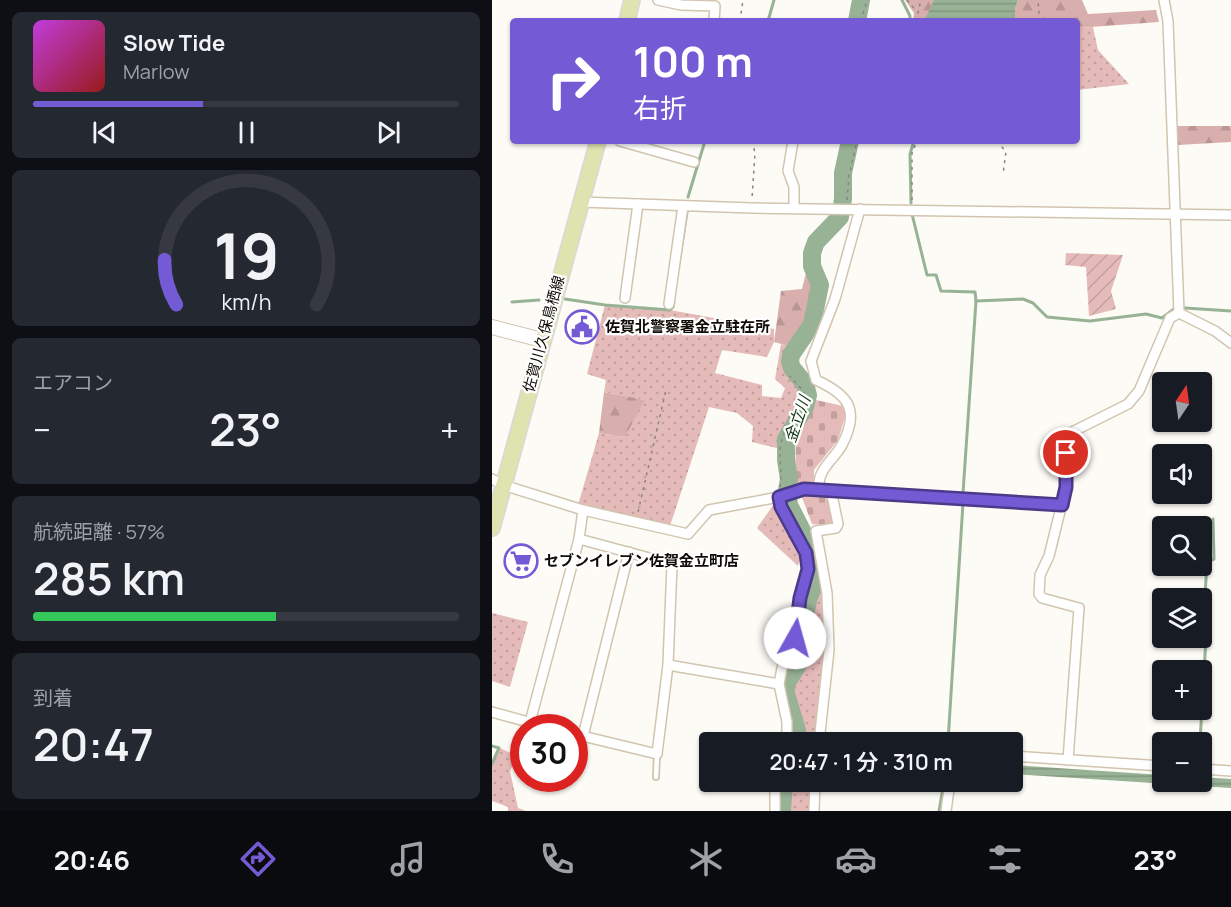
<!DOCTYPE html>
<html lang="ja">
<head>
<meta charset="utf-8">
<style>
	:root { --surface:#171b24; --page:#242831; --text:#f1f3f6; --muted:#9ea1a6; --line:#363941; --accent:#745ad4 }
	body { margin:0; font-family:Manrope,"Noto Sans JP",sans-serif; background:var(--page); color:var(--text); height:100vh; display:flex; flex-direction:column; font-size:22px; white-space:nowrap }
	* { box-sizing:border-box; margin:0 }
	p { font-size:20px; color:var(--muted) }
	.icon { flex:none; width:33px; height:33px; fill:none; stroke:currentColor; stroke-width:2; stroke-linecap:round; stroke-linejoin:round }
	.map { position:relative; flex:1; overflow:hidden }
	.drawer { display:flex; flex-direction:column; gap:12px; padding:12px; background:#0d0f14; width:492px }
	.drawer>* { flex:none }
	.guide { position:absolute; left:18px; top:18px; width:570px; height:126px; border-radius:6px; box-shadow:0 2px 4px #0004; background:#745ad4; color:#fff; overflow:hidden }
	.needle { width:39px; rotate:13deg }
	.controls { position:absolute; left:660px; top:372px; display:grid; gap:12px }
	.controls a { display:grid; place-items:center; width:60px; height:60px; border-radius:6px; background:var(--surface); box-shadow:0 2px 4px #0004; font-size:30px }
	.speed { position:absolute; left:18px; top:714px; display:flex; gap:12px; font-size:30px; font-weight:700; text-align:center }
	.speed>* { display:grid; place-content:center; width:78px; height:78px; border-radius:50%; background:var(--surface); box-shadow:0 2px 4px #0004; line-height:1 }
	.speed .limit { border:9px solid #d22; background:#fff; color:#111 }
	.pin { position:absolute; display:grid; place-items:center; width:51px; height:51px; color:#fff; margin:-26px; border:3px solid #fff; border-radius:50%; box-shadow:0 2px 6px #0007 }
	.me { position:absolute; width:66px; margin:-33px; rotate:7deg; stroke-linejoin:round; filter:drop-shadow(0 0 4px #0008) }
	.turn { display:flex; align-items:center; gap:21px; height:126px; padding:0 24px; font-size:27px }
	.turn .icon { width:78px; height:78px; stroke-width:2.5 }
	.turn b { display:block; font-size:42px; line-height:51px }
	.big { font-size:45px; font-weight:600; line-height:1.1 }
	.drawer .tile { flex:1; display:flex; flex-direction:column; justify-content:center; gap:9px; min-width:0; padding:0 21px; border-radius:9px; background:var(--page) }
	.drawer .dial { align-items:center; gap:0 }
	.dial svg { height:156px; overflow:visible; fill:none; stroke:var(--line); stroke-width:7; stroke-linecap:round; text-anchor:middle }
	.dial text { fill:var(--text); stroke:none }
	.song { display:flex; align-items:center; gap:18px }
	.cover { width:72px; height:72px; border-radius:9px; background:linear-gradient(135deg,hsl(290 70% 55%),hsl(0 70% 35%)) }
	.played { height:6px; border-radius:3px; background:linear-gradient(90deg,var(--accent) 40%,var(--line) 40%) }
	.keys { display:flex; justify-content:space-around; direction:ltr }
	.heat { display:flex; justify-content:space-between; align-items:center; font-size:33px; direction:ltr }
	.charge { height:9px; border-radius:4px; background:linear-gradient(90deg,#34c759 57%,var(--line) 0) }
	.trip { position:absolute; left:207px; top:732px; width:324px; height:60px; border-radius:6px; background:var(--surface); box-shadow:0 2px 4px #0004; font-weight:600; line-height:60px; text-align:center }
	.menu { display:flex; height:96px; justify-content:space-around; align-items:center; background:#090b0e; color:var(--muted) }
	.menu .icon { width:42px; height:42px }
	.menu .current { color:var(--accent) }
	.menu b { font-size:27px; color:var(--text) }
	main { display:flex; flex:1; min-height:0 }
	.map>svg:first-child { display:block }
	.grass { fill:url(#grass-dots) }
	.forest { fill:url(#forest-firs) }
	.cemetery { fill:url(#cemetery-stones) }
	.garden { fill:url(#garden-furrows) }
	.water { fill:url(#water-rules) }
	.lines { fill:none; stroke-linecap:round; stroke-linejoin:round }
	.stream { stroke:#98b296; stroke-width:3 }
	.river { stroke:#98b296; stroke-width:18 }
	.lane-casing { stroke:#d1c5af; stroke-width:8 }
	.street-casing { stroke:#d1c5af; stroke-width:12 }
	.secondary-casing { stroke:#d1c5af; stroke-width:16 }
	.primary-casing { stroke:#d9d8d7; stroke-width:18 }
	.path { stroke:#888580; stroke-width:1.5; stroke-dasharray:3 4.5; stroke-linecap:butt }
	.lane { stroke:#fff; stroke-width:4.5 }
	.street { stroke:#fff; stroke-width:9 }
	.secondary { stroke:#fff; stroke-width:14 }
	.primary { stroke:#dee3af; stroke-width:15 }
	.route-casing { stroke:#4b3a8a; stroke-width:15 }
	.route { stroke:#745ad4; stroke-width:10 }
	.labels { text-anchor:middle; stroke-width:4.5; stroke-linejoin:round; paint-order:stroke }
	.poi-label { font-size:15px; font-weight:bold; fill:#0f0b05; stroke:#fff; text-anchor:start }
	.street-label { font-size:15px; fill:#0f0b05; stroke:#fff }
	.water-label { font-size:16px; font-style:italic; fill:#113811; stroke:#fff }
</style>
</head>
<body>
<main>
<section class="drawer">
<div class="tile">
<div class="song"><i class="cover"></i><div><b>Slow Tide</b><p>Marlow</p></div></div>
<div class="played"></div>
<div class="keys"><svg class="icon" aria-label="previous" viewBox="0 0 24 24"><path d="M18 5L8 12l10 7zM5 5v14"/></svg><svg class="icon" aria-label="pause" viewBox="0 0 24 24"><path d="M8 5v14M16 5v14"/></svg><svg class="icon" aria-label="next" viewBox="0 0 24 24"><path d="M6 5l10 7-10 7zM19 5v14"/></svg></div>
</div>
<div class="tile dial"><svg viewBox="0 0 100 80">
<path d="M14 69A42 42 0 1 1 86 69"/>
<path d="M14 69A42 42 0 0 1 8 46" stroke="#745ad4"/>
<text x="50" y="56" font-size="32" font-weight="700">19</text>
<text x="50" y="72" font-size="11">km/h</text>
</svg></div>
<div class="tile"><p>エアコン</p>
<div class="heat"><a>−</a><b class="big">23°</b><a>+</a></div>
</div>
<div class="tile"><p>航続距離 · 57%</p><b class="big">285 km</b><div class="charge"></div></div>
<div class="tile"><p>到着</p><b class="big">20:47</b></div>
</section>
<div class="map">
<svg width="739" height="811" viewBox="0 0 739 811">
	<defs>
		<pattern id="grass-dots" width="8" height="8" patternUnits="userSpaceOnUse" patternTransform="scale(1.5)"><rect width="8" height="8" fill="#e5bbb9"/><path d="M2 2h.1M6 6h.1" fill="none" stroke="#c39f9e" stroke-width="1.8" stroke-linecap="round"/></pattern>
		<pattern id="forest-firs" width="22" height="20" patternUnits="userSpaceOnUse" patternTransform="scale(1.5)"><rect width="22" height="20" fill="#d9afad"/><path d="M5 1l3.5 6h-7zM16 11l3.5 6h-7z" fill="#b99593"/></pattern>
		<pattern id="cemetery-stones" width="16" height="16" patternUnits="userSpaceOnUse" patternTransform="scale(1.5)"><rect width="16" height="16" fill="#e5bbb9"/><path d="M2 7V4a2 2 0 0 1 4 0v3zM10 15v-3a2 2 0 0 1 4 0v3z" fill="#c39f9e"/></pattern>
		<pattern id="garden-furrows" width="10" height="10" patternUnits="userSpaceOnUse" patternTransform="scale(1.5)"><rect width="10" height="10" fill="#e5bbb9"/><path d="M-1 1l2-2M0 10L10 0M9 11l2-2" fill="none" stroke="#c39f9e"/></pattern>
		<pattern id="water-rules" width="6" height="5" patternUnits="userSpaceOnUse" patternTransform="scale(1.5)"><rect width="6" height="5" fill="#98b296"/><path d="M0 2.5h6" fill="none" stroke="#829880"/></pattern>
	</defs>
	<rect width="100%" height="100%" fill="#fdfbf6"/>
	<g class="grass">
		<polygon points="601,27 606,50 637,84 585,90 585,28"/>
		<path d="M 113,305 L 178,310 L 282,329 L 282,342 L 275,357 L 230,350 L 223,373 L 270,385 L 270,396 L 289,398 L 293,388 L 283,379 L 289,344 L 297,346 C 290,369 295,374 310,392 L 306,404 L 293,424 L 285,448 L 260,442 L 261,426 L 245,413 L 217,407 L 178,526 L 86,505 L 107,433 L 133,437 L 152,400 L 112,392 L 114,380 L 95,374 Z"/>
		<polygon points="282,504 309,555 306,566 265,528"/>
		<polygon points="330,582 334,649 324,742 311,742 299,685 316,652 318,605"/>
		<polygon points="0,613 36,622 18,687 0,681"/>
		<polygon points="6,747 25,756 18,771 26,808 34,811 16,811 16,807 0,801 0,760"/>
		<polygon points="298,782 319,782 318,811 294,811 295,785"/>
	</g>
	<g class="forest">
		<polygon points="413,0 442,0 442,2 432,21 421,21 422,13"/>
		<polygon points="526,0 590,0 596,14 664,10 667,22 585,28 585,21 523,21 523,9"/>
		<polygon points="685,126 739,126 739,142 686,145"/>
		<polygon points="315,269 324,286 314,324 297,346 282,342 289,291 310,289"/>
		<polygon points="112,392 153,400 133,437 107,433"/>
	</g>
	<polygon class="cemetery" points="324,400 356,407 346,440 322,470 322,491 336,494 341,521 340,526 320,524 303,479 304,436"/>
	<polygon class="garden" points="574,253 631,255 619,291 624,309 597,316 594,267 573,265"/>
	<g class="water">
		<polygon points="442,0 526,0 523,9 523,21 432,21"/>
		<polygon points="520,765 670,775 670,782 710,782 710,777 739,779 739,788 521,774"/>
	</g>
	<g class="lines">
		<g class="stream">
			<polyline points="410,0 418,16 418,21"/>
			<polyline points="276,21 282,0"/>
			<polyline points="196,197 213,141"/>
			<polyline points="419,203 418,154 422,141"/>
			<polyline points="420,214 435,275 444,275 449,291 483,292 484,301 531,299 541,303 555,317 598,321 654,314 670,318 682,309"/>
			<polyline points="187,263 195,212"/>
			<polyline points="73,299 113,305 178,310 181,307 182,302"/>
			<polyline points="20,302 47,300"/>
			<polyline points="693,308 739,311"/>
			<polyline points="471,493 484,301"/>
			<polyline points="456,742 471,503"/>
			<polyline points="708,742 715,620 712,613 715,562 722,559 721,519"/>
			<polyline points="0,746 7,748 0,764"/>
			<polyline points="447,811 452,782"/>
		</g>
		<g class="river">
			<polyline points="365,21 369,0"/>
			<polyline points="306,742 305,730 294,694 294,684 306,665 313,645 313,614 317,597 325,578 325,560 297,505 295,490 297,479 294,460 294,439 313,407 316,395 313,384 300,368 298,362 299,355 320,324 328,285 320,266 320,253 324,242 348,217 351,199 351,173 358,141"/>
			<polyline points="290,811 292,782"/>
		</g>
		<g class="lane-casing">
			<polyline id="lane" points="164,777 165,754"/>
		</g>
		<g class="street-casing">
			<g id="street">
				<polyline points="166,0 189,5 223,6 222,21"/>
				<polyline points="672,0 676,21 687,313"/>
				<polyline points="128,141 202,162"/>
				<polyline points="301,141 296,171 302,187 302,208"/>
				<polyline points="89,202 260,208 739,215"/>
				<polyline points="133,298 146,204"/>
				<polyline points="177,304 191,206"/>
				<polyline points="687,313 723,331 739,343"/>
				<polyline points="0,479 11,485 91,510 196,534 217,510 287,497 312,489 570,505"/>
				<path d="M 327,489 C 325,469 341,461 350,445 C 368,410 357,395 324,380 L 319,361 L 343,299 L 368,209"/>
				<polyline points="287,497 289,507 314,553 316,569 308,598 303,638 290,668 287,684 295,722 295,742"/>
				<polyline points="176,665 287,684"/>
				<polyline points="0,712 58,728"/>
				<polyline points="38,722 87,539 91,510"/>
				<polyline points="82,734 165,754 176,665 180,564 87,539"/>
				<polyline points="91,736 137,552"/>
				<polyline points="327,742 337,650 335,593 324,531 344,528 346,524 339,490"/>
				<polyline points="520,756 670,766"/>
				<polyline points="576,760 587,608 550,598 547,594 548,575 557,556 574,487 574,435 636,404 647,391 678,318 687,313"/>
				<polyline points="710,769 739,771"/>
				<polyline points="283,811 283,782"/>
				<polyline points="322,811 323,782"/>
				<polyline points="454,811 458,782"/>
			</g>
		</g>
		<g class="secondary-casing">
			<polyline id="secondary" points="0,327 50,340"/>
		</g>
		<g class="primary-casing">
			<g id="primary">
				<polyline points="135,21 140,0"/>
				<polyline points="0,528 106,141"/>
			</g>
		</g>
		<g class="path">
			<polyline points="415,0 424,11"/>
			<polyline points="248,21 251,0"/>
			<polyline points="369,21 375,0"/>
			<polyline points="424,21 429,0"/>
			<polyline points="545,21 547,14 546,0"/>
			<polyline points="260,141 263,153 260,198"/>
			<polyline points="505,141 514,152 511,174"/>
			<polyline points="355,200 357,176 365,141"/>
			<polyline points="420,200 420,153 425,141"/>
			<path d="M 288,487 C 291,473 286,458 289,444 C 292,424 309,412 312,392 L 298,376"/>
			<polyline points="146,512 174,390"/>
		</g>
		<use href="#lane" class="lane"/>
		<use href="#street" class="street"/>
		<use href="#secondary" class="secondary"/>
		<use href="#primary" class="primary"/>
	</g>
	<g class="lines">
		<g class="route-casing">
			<polyline id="route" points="303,638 308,598 316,569 314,553 289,507 287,497 312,489 570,505 574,487 574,453"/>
		</g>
		<use href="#route" class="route"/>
	</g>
	<defs>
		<g id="civic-ring" transform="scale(1.725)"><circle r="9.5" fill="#fff" stroke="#745ad4" stroke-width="1.5"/><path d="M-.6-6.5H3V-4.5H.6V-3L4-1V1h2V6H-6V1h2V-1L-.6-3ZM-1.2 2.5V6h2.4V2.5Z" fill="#745ad4"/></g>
		<g id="supermarket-ring" transform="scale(1.725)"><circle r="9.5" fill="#fff" stroke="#745ad4" stroke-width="1.5"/><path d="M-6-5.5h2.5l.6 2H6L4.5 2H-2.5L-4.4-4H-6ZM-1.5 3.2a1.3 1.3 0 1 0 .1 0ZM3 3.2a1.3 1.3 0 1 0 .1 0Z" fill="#745ad4"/></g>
	</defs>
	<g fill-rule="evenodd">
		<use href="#civic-ring" x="90" y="327"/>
		<use href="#supermarket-ring" x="29" y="561"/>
	</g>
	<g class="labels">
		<g class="poi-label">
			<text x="113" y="332">佐賀北警察署金立駐在所</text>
			<text x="52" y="566">セブンイレブン佐賀金立町店</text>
		</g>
		<g class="street-label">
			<text transform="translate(52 334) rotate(-75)" y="5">佐賀川久保鳥栖線</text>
		</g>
		<g class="water-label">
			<text transform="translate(305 419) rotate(-71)" y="6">金立川</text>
		</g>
	</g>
</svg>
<div class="controls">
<a><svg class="needle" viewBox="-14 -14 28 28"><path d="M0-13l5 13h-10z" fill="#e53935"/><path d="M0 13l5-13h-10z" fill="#9ea1a6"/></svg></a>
<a><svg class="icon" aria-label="sound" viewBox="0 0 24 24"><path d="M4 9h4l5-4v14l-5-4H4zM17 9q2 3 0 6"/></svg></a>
<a><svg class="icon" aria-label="search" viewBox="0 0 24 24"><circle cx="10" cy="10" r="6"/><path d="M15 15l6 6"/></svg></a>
<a><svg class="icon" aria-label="layers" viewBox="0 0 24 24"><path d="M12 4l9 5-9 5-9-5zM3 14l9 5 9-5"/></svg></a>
<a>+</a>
<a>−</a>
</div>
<div class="speed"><div class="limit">30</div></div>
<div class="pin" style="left:574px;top:453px;background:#d93025"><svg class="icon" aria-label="arrive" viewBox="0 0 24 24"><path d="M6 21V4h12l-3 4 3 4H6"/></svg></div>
<svg class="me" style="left:303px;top:638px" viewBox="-20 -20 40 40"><circle r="19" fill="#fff"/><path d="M0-13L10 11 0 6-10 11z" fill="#745ad4"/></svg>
<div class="trip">20:47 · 1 分 · 310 m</div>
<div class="guide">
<div class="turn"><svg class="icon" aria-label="right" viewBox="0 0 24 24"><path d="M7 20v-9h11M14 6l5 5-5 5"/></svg><div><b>100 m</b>右折</div></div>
</div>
</div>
</main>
<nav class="menu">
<b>20:46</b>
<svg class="icon current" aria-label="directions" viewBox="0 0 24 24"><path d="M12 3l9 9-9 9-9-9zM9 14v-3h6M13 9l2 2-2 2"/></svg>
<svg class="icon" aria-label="music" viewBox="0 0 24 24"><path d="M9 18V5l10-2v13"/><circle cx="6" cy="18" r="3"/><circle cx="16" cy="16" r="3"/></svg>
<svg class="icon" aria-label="phone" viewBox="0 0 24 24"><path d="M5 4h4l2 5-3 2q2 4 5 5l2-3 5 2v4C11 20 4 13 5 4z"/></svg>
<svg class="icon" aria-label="climate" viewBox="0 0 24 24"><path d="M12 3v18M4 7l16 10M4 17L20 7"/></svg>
<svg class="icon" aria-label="car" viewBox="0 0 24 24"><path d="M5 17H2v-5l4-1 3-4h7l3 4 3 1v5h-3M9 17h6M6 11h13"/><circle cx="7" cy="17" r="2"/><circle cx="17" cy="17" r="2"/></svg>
<svg class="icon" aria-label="filters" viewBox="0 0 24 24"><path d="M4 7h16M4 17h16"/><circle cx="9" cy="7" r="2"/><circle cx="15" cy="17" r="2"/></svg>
<b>23°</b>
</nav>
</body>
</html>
